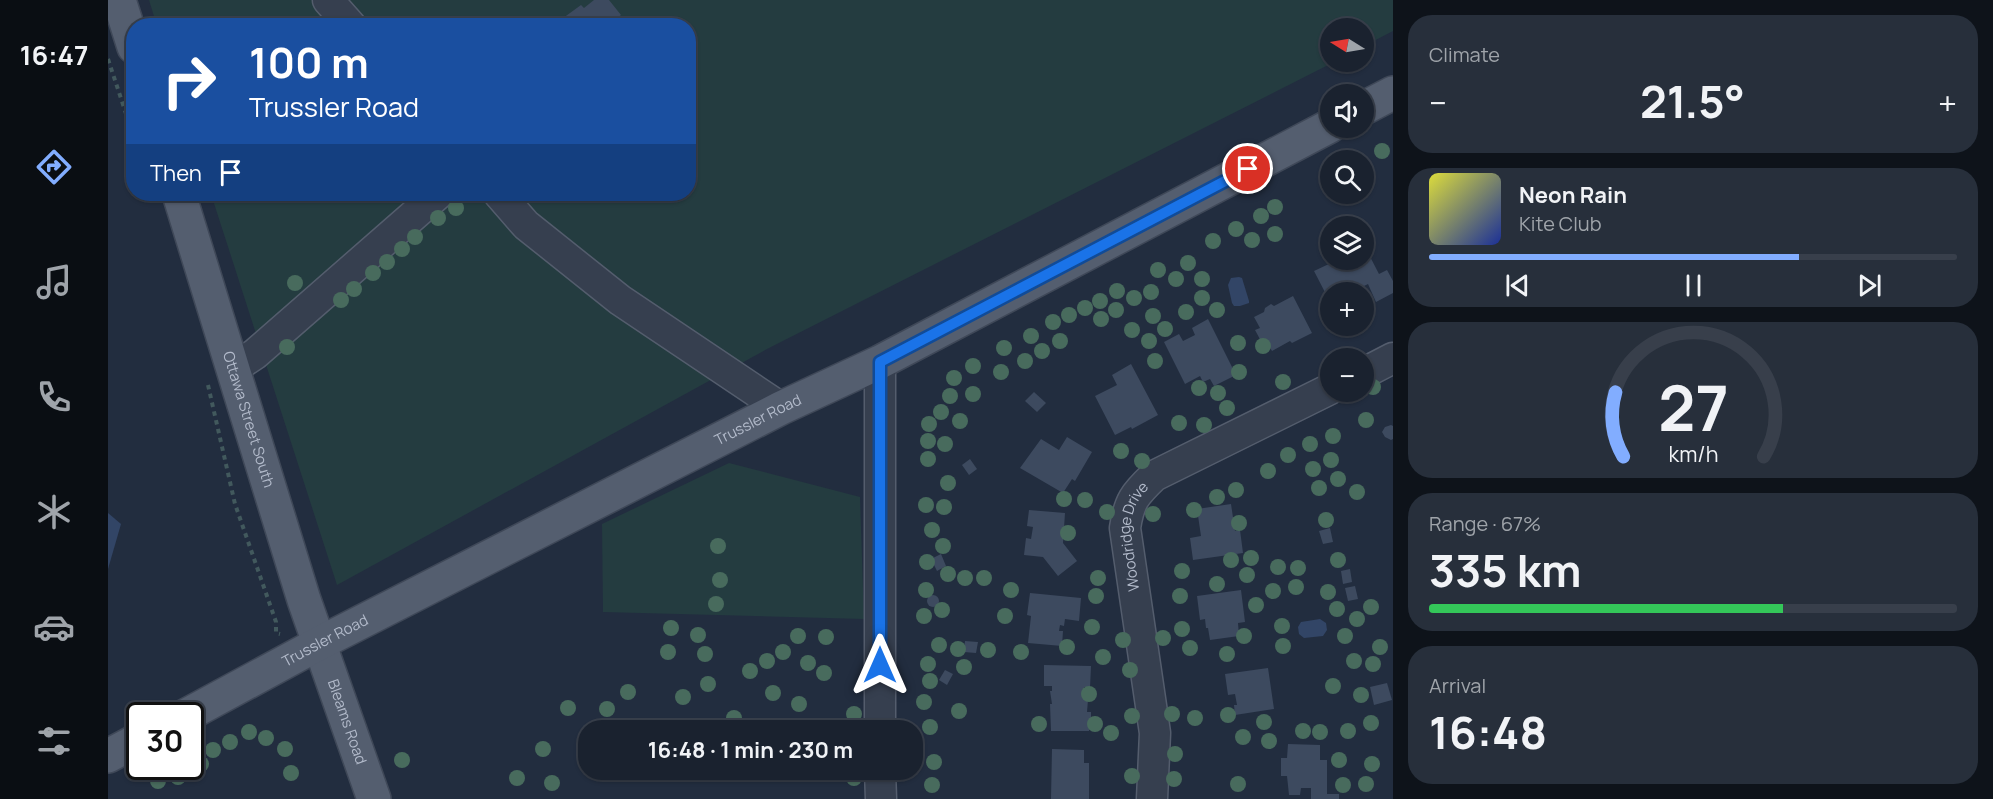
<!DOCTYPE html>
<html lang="en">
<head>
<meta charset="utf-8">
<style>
	:root { --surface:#1a222f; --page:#272f3b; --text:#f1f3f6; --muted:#9fa4aa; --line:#383f4b; --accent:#82adff }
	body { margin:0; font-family:Manrope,sans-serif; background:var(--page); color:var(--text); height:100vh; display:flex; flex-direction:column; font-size:22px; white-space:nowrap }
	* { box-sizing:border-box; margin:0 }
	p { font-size:20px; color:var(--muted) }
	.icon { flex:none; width:33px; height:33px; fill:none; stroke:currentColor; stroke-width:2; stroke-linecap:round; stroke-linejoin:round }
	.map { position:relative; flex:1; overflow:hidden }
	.sheet { display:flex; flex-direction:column; gap:15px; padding:15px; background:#0e131a; width:600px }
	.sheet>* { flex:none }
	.hud { position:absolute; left:18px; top:18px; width:570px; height:183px; border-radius:24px; box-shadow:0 2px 4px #0004,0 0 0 2px var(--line); background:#1a4fa0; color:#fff; overflow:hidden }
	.needle { width:39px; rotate:281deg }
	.controls { position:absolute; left:1212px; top:18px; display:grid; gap:12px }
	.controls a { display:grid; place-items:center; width:54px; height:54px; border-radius:50%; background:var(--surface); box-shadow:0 2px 4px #0004,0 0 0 2px var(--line); font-size:30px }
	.speed { position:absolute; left:18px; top:702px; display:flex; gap:12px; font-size:30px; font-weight:700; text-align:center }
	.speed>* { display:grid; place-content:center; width:78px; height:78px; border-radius:50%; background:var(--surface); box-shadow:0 2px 4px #0004,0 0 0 2px var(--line); line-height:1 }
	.speed .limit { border:3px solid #111; border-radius:9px; background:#fff; color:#111 }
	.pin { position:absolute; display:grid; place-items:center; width:51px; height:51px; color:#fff; margin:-26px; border:3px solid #fff; border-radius:50%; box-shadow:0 2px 6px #0007 }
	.me { position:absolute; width:66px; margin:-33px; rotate:0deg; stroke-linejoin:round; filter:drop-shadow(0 0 4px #0008) }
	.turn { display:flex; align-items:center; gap:21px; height:126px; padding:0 24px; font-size:27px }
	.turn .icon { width:78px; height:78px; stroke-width:2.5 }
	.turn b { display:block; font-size:42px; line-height:51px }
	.then { display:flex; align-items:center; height:57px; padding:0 24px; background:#0003; gap:12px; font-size:22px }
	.big { font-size:45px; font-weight:700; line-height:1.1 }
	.sheet .widget { flex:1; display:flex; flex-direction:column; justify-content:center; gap:9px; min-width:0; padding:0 21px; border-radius:24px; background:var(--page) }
	.sheet .dial { align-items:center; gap:0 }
	.dial svg { height:156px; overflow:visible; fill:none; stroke:var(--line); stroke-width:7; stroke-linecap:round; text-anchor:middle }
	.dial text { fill:var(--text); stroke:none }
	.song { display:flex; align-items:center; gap:18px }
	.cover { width:72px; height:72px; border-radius:9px; background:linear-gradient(135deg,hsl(60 70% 55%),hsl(230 70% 35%)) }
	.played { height:6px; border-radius:3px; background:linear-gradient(90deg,var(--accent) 70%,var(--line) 70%) }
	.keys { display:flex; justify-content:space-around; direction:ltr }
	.heat { display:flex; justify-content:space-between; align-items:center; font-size:33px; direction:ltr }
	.charge { height:9px; border-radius:4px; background:linear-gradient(90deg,#34c759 67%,var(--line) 0) }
	.trip { position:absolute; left:470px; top:720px; width:345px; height:60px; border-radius:24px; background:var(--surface); box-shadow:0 2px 4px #0004,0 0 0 2px var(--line); font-weight:700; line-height:60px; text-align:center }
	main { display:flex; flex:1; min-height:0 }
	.tabs { display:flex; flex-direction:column; width:108px; justify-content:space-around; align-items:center; background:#0a0e13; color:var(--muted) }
	.tabs .icon { width:42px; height:42px }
	.tabs .current { color:var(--accent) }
	.tabs b { font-size:27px; color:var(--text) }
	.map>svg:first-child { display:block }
	.green { fill:#243c40 }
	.water { fill:#324566 }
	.building { fill:#3d4a5f }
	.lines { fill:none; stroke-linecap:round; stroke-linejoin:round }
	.minor-casing { stroke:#545d6d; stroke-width:33 }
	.major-casing { stroke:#3f4858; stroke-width:36 }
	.path { stroke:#42595d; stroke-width:4; stroke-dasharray:4.5 4.5; stroke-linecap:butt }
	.minor { stroke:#363f4f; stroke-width:30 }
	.major { stroke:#545e6f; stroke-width:33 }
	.tree { fill:#486b5d }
	.route-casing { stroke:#114b97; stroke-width:15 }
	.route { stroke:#1a73e8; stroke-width:10 }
	.labels { text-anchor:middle; stroke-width:6; stroke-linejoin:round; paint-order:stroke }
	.street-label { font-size:15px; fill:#b2baca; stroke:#1b2434 }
</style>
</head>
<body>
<main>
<nav class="tabs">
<b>16:47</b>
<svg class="icon current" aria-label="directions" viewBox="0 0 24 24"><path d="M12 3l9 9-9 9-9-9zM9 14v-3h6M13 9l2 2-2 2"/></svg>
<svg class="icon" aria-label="music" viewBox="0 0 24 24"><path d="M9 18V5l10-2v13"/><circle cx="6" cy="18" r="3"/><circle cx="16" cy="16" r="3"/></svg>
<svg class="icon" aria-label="phone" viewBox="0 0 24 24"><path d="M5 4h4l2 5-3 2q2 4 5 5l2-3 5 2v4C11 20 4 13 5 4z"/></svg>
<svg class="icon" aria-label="climate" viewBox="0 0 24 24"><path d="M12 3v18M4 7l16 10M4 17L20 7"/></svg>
<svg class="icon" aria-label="car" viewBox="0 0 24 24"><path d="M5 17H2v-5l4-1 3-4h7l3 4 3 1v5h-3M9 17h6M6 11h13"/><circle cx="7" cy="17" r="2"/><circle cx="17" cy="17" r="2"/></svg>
<svg class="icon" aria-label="filters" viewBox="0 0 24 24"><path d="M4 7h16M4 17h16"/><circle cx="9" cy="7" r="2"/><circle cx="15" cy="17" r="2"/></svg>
</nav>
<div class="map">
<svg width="1285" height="799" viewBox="0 0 1285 799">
	<rect width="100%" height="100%" fill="#222d3f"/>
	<g class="green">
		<polygon points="41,0 1285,0 1285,31 1256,46 1256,28 1222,28 1222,62 1226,62 659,349 229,585 103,194 580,194 580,26 49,26"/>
		<polygon points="621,463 752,497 756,619 495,612 494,524"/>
	</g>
	<g class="water">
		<polygon points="1131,277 1134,278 1141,301 1141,303 1132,306 1126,306 1124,303 1120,285 1123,278"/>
		<polygon points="0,513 13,524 0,569"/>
		<polygon points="1212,619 1218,623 1219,630 1215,636 1196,638 1191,634 1190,627 1193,622"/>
	</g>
	<g class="building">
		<polygon points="486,0 501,0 513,15 499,26 455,26 451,21 473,5 476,8"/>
		<polygon points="1256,245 1271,274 1279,270 1285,281 1285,293 1268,302 1260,284 1244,292 1222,292 1222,302 1206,271 1223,263 1222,260 1256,260"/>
		<polygon points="1185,296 1204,333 1184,343 1182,341 1164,351 1158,341 1154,343 1147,330 1152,328 1146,317 1156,312 1157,308 1163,304 1166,306"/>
		<polygon points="1100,319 1128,375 1106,386 1102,379 1095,382 1092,376 1077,384 1056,342 1071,334 1075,341 1087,335 1084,328"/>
		<polygon points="1023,364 1050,415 1024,429 1023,427 1007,435 987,396 1009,385 1004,375"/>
		<polygon points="926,392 938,403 929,412 917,401"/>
		<polygon points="1283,425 1285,426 1285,439 1283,440 1277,437 1274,432 1277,427"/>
		<polygon points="959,437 984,452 967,481 964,479 955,493 912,468 933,439 951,450"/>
		<polygon points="862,459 869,469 861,475 854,465"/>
		<polygon points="1123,504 1127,531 1132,530 1135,553 1085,560 1082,538 1093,536 1089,509"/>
		<polygon points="921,510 957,513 955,543 969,561 950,576 935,557 916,555 918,538 923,539 925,527 919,526"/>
		<polygon points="1222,528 1225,542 1215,544 1211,531"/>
		<polygon points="833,554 838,566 829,571 823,559"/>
		<polygon points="1242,569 1244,582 1235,584 1233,571"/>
		<polygon points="1247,586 1250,599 1240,601 1237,588"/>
		<polygon points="1133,590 1137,622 1130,623 1131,636 1102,640 1100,628 1098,628 1097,619 1092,620 1089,596"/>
		<polygon points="922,593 973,598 971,621 957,619 956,626 952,625 951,631 955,631 954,646 920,643 923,616 919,615"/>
		<circle cx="825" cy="601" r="6"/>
		<polygon points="857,641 870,642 868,653 856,652"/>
		<polygon points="936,665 983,666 982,688 976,687 976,700 980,700 979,712 983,712 983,728 981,728 981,731 943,731 942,704 944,704 942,691 944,691 944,686 936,686"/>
		<polygon points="1160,668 1166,709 1127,715 1126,705 1129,705 1127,694 1120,695 1117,674"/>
		<polygon points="837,670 845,674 839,685 831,680"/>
		<polygon points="1279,683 1284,700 1266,705 1262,687"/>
		<polygon points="1180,744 1212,745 1212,760 1219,760 1219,794 1231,794 1231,799 1203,799 1203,788 1193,788 1192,795 1181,795 1179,776 1173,776 1173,758 1179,758"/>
		<polygon points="944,749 976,750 976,763 981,763 981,799 943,799"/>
	</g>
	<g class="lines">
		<g class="minor-casing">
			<g id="minor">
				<polyline points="220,0 243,26"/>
				<polyline points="391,194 418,225 512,300 673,408"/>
				<polyline points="772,362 772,730"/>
				<polyline points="126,368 147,354 330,194"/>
				<polyline points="1256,373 1285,358"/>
				<polyline points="772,770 773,799"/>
				<path id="s1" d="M 1044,799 L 1047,733 L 1017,528 C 1021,501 1027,494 1046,476 L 1222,389"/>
			</g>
		</g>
		<g class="major-casing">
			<g id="major">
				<polyline points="11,0 26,47"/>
				<polyline points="1256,108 1285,93"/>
				<path id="s2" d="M 71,194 L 196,600 L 266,799"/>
				<path id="s3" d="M 77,716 L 212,643 L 673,408 L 772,362 L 1222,126"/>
				<polyline points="0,756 32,739"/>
			</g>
		</g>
		<g class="path">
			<polyline points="0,59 26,138"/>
			<polyline points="100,385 127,504 168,622 168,633 172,634"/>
		</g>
		<use href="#minor" class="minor"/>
		<use href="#major" class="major"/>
	</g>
	<g class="tree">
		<circle cx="1274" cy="151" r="8"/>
		<circle cx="1167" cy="207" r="8"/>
		<circle cx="348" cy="208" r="8"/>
		<circle cx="1153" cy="216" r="8"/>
		<circle cx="330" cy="218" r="8"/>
		<circle cx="1128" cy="229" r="8"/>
		<circle cx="1167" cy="234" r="8"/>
		<circle cx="307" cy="237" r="8"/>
		<circle cx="1144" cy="240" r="8"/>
		<circle cx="1105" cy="241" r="8"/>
		<circle cx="294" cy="249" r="8"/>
		<circle cx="279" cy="262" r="8"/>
		<circle cx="1080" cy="263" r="8"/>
		<circle cx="1050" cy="270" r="8"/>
		<circle cx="265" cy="273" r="8"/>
		<circle cx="1068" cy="279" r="8"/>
		<circle cx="1094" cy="279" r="8"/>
		<circle cx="187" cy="283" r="8"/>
		<circle cx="246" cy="289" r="8"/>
		<circle cx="1009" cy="291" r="8"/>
		<circle cx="1043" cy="292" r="8"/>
		<circle cx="1026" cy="298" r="8"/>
		<circle cx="1094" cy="298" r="8"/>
		<circle cx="233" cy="300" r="8"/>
		<circle cx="992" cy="301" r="8"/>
		<circle cx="977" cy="308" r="8"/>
		<circle cx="1008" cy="310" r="8"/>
		<circle cx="1109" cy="310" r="8"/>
		<circle cx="1078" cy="312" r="8"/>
		<circle cx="961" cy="315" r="8"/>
		<circle cx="1045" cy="316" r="8"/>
		<circle cx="993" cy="319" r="8"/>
		<circle cx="945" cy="322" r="8"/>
		<circle cx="1057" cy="329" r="8"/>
		<circle cx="1024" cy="330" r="8"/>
		<circle cx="923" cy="336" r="8"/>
		<circle cx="952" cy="341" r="8"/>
		<circle cx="1041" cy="341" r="8"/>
		<circle cx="1130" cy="343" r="8"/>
		<circle cx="1155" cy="346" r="8"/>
		<circle cx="179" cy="347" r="8"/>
		<circle cx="896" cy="348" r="8"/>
		<circle cx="934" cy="351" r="8"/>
		<circle cx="917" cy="361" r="8"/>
		<circle cx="1047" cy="361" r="8"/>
		<circle cx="865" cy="366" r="8"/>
		<circle cx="893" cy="372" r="8"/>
		<circle cx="1131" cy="372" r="8"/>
		<circle cx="846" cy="378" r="8"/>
		<circle cx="1175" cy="382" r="8"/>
		<circle cx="1265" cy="387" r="8"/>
		<circle cx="1091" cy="388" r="8"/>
		<circle cx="1110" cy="393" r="8"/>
		<circle cx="865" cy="394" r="8"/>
		<circle cx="842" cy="396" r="8"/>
		<circle cx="1119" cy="408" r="8"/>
		<circle cx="833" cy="412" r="8"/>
		<circle cx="1258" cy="420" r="8"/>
		<circle cx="852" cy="421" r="8"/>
		<circle cx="1071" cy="423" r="8"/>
		<circle cx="821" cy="424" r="8"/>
		<circle cx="1096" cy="425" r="8"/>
		<circle cx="1225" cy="436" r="8"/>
		<circle cx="820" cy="441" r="8"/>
		<circle cx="837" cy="444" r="8"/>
		<circle cx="1202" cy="444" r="8"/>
		<circle cx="1013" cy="451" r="8"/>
		<circle cx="1180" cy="455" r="8"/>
		<circle cx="820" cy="459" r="8"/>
		<circle cx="1223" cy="460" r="8"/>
		<circle cx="1034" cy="461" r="8"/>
		<circle cx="1205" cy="469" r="8"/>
		<circle cx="1160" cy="471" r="8"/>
		<circle cx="1230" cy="479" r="8"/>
		<circle cx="840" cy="483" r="8"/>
		<circle cx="1211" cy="488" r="8"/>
		<circle cx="1128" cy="490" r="8"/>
		<circle cx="1249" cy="492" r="8"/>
		<circle cx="1109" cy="497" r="8"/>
		<circle cx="956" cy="499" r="8"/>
		<circle cx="977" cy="500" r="8"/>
		<circle cx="818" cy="505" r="8"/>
		<circle cx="836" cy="507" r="8"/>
		<circle cx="1086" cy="510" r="8"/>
		<circle cx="999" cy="512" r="8"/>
		<circle cx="1045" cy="514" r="8"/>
		<circle cx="1218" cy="520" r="8"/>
		<circle cx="1131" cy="523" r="8"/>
		<circle cx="824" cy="530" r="8"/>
		<circle cx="960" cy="533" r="8"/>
		<circle cx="610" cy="546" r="8"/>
		<circle cx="835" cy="546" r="8"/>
		<circle cx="1143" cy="558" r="8"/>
		<circle cx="1123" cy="560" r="8"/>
		<circle cx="1230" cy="560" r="8"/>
		<circle cx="819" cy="562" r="8"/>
		<circle cx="1170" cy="567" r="8"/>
		<circle cx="1190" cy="568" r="8"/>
		<circle cx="1074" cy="571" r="8"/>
		<circle cx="840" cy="574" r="8"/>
		<circle cx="1139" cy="575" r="8"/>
		<circle cx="857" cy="578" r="8"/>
		<circle cx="876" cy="578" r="8"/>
		<circle cx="990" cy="578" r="8"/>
		<circle cx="612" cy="580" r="8"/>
		<circle cx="1109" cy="584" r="8"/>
		<circle cx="1188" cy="587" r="8"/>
		<circle cx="818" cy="590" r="8"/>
		<circle cx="903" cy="590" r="8"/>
		<circle cx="1165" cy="591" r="8"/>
		<circle cx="1220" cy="592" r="8"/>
		<circle cx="988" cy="596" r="8"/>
		<circle cx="1072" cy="596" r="8"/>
		<circle cx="608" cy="604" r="8"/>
		<circle cx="1148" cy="605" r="8"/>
		<circle cx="1263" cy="607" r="8"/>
		<circle cx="1229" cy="609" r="8"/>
		<circle cx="834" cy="610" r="8"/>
		<circle cx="816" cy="616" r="8"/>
		<circle cx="897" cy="616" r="8"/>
		<circle cx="1249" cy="619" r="8"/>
		<circle cx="1174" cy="626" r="8"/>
		<circle cx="984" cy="627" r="8"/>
		<circle cx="563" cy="628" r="8"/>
		<circle cx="1074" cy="629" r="8"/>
		<circle cx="590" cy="635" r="8"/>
		<circle cx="690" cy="636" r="8"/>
		<circle cx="1136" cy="636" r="8"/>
		<circle cx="1237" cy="636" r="8"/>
		<circle cx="718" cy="637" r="8"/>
		<circle cx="1055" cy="638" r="8"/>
		<circle cx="1015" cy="640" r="8"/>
		<circle cx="831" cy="645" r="8"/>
		<circle cx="1175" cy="646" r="8"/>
		<circle cx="959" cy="647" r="8"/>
		<circle cx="1272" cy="647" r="8"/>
		<circle cx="1082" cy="648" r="8"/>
		<circle cx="850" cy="649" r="8"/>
		<circle cx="880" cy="650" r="8"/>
		<circle cx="560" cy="652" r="8"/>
		<circle cx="675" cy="652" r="8"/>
		<circle cx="913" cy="652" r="8"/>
		<circle cx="597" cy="654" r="8"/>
		<circle cx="1119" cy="654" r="8"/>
		<circle cx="995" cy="657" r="8"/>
		<circle cx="659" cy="661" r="8"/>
		<circle cx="1246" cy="661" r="8"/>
		<circle cx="700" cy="663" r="8"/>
		<circle cx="820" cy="664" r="8"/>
		<circle cx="1265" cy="664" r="8"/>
		<circle cx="856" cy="667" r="8"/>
		<circle cx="1022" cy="670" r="8"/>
		<circle cx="642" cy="671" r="8"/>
		<circle cx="716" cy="673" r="8"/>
		<circle cx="822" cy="681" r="8"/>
		<circle cx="600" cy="684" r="8"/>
		<circle cx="1225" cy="686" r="8"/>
		<circle cx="520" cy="692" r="8"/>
		<circle cx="665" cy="693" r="8"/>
		<circle cx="981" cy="694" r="8"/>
		<circle cx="1253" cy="695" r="8"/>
		<circle cx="575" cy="697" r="8"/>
		<circle cx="816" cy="702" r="8"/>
		<circle cx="691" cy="704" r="8"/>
		<circle cx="460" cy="708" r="8"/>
		<circle cx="499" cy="709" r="8"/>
		<circle cx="851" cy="711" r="8"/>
		<circle cx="746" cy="714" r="8"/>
		<circle cx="1064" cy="714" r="8"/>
		<circle cx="1120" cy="715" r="8"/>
		<circle cx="1024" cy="716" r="8"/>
		<circle cx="626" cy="718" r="8"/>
		<circle cx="1087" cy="718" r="8"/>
		<circle cx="1156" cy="722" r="8"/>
		<circle cx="1263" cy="723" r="8"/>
		<circle cx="931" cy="724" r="8"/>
		<circle cx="987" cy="724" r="8"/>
		<circle cx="822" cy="727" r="8"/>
		<circle cx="1195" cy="731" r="8"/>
		<circle cx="1240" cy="731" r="8"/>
		<circle cx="141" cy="732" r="8"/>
		<circle cx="1212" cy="732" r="8"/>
		<circle cx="1003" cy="733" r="8"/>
		<circle cx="1135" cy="737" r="8"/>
		<circle cx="158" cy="738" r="8"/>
		<circle cx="1161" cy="741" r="8"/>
		<circle cx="122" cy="742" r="8"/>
		<circle cx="177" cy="749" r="8"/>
		<circle cx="435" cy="749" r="8"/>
		<circle cx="105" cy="750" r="8"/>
		<circle cx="1067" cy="754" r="8"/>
		<circle cx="294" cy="760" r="8"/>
		<circle cx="1231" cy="760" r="8"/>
		<circle cx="826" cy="762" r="8"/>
		<circle cx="93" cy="764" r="8"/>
		<circle cx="1264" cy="764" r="8"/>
		<circle cx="183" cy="773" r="8"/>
		<circle cx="1024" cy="776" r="8"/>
		<circle cx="70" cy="777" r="8"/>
		<circle cx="409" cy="778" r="8"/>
		<circle cx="746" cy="778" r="8"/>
		<circle cx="1066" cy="779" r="8"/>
		<circle cx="50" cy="781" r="8"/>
		<circle cx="444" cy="783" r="8"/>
		<circle cx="1130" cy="784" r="8"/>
		<circle cx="1258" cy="784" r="8"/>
		<circle cx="824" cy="785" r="8"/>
		<circle cx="1235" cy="785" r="8"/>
	</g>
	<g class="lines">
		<g class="route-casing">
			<polyline id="route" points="772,665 772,362 1140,169"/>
		</g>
		<use href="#route" class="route"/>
	</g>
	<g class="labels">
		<g class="street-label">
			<text dy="5" stroke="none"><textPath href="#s2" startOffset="236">Ottawa Street South</textPath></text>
			<text dy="5" stroke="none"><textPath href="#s3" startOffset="645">Trussler Road</textPath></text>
			<text dy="5" stroke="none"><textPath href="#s1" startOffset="266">Woodridge Drive</textPath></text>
			<text dy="5" stroke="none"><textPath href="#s3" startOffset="159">Trussler Road</textPath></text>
			<text dy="5" stroke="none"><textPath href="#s2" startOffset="554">Bleams Road</textPath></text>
		</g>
	</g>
</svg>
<div class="controls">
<a><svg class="needle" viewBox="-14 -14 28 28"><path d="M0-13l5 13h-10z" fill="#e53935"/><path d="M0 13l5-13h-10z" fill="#9fa4aa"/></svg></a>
<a><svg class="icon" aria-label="sound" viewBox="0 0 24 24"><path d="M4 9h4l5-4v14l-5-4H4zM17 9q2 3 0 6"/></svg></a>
<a><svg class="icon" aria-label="search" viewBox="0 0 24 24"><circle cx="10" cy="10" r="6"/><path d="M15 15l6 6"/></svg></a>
<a><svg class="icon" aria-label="layers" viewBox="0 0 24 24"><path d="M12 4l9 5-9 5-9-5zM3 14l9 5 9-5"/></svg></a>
<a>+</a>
<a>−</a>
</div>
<div class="speed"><div class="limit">30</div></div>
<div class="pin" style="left:1140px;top:169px;background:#d93025"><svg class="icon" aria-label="arrive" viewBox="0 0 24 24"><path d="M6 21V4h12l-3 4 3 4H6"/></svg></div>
<svg class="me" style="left:772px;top:665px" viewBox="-20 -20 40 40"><path d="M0-17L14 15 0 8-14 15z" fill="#1a73e8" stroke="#fff" stroke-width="4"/></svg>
<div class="trip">16:48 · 1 min · 230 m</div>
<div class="hud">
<div class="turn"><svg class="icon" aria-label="right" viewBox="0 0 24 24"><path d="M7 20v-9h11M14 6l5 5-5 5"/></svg><div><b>100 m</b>Trussler Road</div></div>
<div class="then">Then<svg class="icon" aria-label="arrive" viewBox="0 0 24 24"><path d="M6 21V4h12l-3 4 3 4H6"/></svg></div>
</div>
</div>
<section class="sheet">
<div class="widget"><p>Climate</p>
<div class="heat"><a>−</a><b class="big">21.5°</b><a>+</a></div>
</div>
<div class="widget">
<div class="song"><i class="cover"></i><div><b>Neon Rain</b><p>Kite Club</p></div></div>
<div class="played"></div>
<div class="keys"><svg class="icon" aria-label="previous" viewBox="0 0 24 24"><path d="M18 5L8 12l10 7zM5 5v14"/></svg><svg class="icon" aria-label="pause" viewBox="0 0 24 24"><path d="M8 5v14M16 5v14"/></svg><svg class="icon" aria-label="next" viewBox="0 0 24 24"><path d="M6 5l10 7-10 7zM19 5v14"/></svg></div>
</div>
<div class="widget dial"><svg viewBox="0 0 100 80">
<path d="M14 69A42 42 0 1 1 86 69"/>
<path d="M14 69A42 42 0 0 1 10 36" stroke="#82adff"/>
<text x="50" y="56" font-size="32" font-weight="700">27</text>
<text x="50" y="72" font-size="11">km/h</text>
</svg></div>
<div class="widget"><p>Range · 67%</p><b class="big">335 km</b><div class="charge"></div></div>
<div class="widget"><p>Arrival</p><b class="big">16:48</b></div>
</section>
</main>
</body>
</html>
